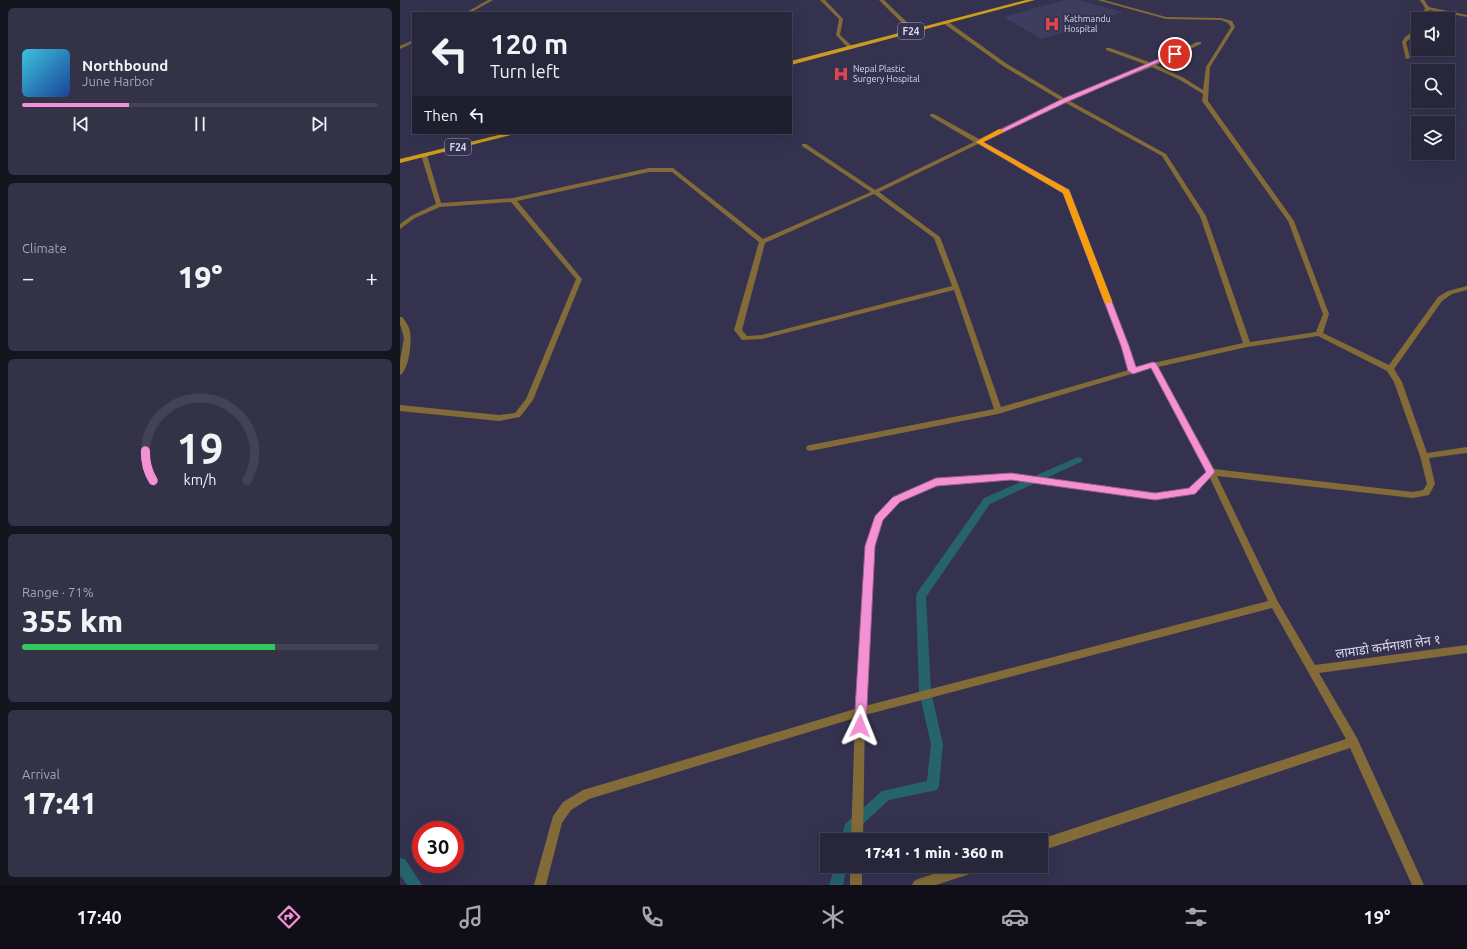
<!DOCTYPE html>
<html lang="en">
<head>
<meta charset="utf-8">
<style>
	:root { --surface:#27263b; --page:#333246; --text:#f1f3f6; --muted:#a4a5af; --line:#434355; --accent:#f491d4 }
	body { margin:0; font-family:Ubuntu,"Noto Sans Devanagari",sans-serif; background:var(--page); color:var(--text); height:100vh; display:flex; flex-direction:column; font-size:15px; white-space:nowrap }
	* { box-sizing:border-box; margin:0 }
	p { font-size:13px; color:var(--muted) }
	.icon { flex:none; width:22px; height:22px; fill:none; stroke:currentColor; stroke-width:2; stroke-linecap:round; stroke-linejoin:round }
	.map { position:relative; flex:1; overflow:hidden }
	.details { display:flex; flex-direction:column; gap:8px; padding:8px; background:#151520; width:400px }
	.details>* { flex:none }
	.hud { position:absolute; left:12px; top:12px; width:380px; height:122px; border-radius:0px; box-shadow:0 4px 16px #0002,0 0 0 1px var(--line); background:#27263b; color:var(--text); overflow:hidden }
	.fabs { position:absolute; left:1011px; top:12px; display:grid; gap:8px }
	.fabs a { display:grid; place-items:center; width:44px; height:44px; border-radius:0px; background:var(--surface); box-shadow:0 4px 16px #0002,0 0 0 1px var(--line); font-size:20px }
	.speed { position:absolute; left:12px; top:821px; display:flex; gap:8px; font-size:20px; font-weight:700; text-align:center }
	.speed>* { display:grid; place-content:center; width:52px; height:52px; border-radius:50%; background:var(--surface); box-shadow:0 4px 16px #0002,0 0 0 1px var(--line); line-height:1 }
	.speed .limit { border:6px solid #d22; background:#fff; color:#111 }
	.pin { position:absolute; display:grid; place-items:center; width:34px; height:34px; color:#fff; margin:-17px; border:2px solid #fff; border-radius:50%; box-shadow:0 1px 4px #0007 }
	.me { position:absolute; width:44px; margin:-22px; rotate:2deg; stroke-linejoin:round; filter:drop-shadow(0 0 3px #0008) }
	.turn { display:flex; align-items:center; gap:14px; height:84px; padding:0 12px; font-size:18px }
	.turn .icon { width:52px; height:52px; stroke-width:2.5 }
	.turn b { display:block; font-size:28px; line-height:34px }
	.then { display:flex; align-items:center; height:38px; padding:0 12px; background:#0003; gap:8px; font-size:15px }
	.big { font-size:30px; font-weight:800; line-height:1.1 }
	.details .tile { flex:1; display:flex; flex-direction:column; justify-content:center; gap:6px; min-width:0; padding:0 14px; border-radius:6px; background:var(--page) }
	.details .dial { align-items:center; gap:0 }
	.dial svg { height:104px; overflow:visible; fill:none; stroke:var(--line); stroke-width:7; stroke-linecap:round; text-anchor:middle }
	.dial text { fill:var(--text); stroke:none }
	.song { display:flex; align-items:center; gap:12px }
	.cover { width:48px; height:48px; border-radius:6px; background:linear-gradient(135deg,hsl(190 70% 55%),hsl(220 70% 35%)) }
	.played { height:4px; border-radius:2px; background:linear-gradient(90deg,var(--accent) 30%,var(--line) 30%) }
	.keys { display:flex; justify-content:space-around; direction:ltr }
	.heat { display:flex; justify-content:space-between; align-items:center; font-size:22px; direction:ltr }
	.charge { height:6px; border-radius:3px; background:linear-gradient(90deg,#34c759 71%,var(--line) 0) }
	.trip { position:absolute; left:420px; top:833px; width:228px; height:40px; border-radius:0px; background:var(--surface); box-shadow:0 4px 16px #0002,0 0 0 1px var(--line); font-weight:800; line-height:40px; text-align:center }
	.tabs { display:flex; height:64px; justify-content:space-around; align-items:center; background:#100f18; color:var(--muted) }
	.tabs .icon { width:28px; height:28px }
	.tabs .on { color:var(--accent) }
	.tabs b { font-size:18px; color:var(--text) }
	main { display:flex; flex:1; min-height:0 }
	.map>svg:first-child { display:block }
	.built { fill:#3e3c5f }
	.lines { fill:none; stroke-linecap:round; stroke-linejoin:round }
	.stream { fill:#26636b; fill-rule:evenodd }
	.lane { fill:#826b38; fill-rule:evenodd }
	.street { fill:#826b38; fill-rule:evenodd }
	.primary { fill:#cc9d1d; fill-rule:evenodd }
	.route { fill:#f491d4; stroke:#9f5e8a }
	.slow { fill:#f59e0b }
	.labels { text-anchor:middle; stroke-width:4; stroke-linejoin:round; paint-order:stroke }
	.far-poi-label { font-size:9px; fill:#dadaec; stroke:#34324f; text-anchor:start }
	.shield { fill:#34324f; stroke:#a8a8bd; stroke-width:1 }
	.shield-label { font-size:10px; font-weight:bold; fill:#dadaec }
	.near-street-label { font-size:13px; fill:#dadaec; stroke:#34324f }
</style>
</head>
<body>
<main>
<section class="details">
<div class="tile">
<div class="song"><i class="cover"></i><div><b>Northbound</b><p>June Harbor</p></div></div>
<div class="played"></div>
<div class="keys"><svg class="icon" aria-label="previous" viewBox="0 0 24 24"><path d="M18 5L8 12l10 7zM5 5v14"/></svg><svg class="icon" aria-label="pause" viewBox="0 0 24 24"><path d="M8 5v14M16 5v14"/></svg><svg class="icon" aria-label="next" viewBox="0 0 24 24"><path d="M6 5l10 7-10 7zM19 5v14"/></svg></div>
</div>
<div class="tile"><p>Climate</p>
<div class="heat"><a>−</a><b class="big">19°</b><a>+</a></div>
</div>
<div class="tile dial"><svg viewBox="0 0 100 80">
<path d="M14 69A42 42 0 1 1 86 69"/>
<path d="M14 69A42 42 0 0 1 8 46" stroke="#f491d4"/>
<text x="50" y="56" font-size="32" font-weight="700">19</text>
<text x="50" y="72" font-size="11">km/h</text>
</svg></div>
<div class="tile"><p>Range · 71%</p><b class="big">355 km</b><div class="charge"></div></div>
<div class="tile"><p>Arrival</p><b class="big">17:41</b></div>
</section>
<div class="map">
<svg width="1067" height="885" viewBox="0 0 1067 885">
	<rect width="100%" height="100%" fill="#34324f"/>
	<polygon class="built" points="664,0 678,0 722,12 672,30 641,39 604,17"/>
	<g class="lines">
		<g class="stream">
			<polygon points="678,457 681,458 683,460 681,462 590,504 526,597 531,692 543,744 539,786 537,790 489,800 455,831 453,840 441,840 445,824 482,791 527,781 531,744 519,692 516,596 517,593 584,498"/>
			<polygon points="0,858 5,859 22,885 7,885 0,875"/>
			<polygon points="435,866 447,866 443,885 429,885"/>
		</g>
		<polygon class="lane" points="479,0 484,0 515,30 515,32 511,32"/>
		<g class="street">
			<polygon points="88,0 93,0 70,13 65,13"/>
			<polygon points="420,0 425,0 443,19 440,35 453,47 453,49 449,49 436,35 439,19"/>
			<path d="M 697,0 L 704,0 L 766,17 L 821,18 L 832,21 L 835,27 L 810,67 L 808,101 L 894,221 L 929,314 L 923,333 L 989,365 L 1038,297 L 1048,291 L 1067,286 L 1067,290 L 1052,294 L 1042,301 L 994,369 L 1002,382 L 1027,453 L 1067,447 L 1067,453 L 1029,458 L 1035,484 L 1029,495 L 1013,498 L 817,476 L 877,600 L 915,665 L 1067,645 L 1067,653 L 919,673 L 957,738 L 1024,885 L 1012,885 L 950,748 L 641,851 L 641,840 L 639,840 L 641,839 L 946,739 L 872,608 L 465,715 L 463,840 L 451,840 L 455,718 L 189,799 L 171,810 L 162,823 L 146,885 L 134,885 L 153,816 L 163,802 L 183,790 L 455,709 L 466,546 L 475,516 L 494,497 L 536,479 L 611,473 L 755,494 L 790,488 L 807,471 L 751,368 L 598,414 L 410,451 L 407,450 L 406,448 L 407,446 L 410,445 L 594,409 L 554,290 L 362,339 L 342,340 L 334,330 L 359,242 L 272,172 L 249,172 L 117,201 L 182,279 L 133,400 L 120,417 L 99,421 L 0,411 L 0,405 L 99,415 L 115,413 L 126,399 L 176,279 L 111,202 L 40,207 L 15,218 L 0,229 L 0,224 L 11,216 L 36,204 L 21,155 L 24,153 L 27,155 L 41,203 L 113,198 L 249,168 L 273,168 L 363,239 L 471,192 L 402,146 L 402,144 L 406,144 L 475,190 L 574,142 L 530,116 L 530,114 L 534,114 L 579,139 L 660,100 L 603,66 L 543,23 L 543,21 L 547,21 L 607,64 L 664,98 L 747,65 L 706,50 L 706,48 L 710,48 L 752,63 L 797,42 L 801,42 L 801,44 L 756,65 L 784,78 L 803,90 L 806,67 L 831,27 L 828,23 L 821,20 L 766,19 ZM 752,67 L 780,80 L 803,94 L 802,101 L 888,221 L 923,314 L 916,332 L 850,342 L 806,216 L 766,154 L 668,100 ZM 664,102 L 762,156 L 800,216 L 843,343 L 753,363 L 736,368 L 729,346 L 668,191 L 583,142 ZM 578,144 L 663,193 L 721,346 L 729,370 L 601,407 L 559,287 L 540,237 L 479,192 ZM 474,194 L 534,238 L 552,286 L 362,335 L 347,336 L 342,330 L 365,243 ZM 918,336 L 987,371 L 994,382 L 1020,456 L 1027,484 L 1023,490 L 1013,492 L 814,469 L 758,367 L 847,347 ZM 810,478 L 868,601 L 465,706 L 474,546 L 482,520 L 500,501 L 537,485 L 611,479 L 755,500 L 795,493 Z"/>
			<polygon points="1020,0 1024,0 1029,7 1067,15 1067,17 1029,10 1026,19 1022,19 1025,8"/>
			<polygon points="1016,29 1018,29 1018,32 1006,42 1010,58 1006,59 1002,42 1005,37"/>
			<polygon points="13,40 13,43 0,49 0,46"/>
			<path d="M 0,317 L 2,317 C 6,322 9,326 10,332 C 12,341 9,371 0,375 L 0,361 L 4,338 L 0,324 Z"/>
			<rect x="450" y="866" width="12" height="19"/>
			<polygon points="559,866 582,866 580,870 576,872 536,885 512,885 514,881 518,879"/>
		</g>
		<g class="primary">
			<polygon points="626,0 635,0 391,65 391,61"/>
			<polygon points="107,133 119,133 0,163 0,159"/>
		</g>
	</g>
	<polygon class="route" points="773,53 778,54 667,102 583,142 669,190 729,346 736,367 753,362 756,363 815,472 795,494 755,500 611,480 537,486 500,502 483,520 475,546 466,726 464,730 460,732 456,730 454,726 465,546 475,516 493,497 536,478 611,473 755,493 789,488 806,472 751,368 733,374 728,371 721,346 663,193 576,142 662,99"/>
	<polygon class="slow" points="599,129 605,131 583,142 669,190 712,301 710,303 705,303 704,301 663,193 576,142"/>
	<defs>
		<g id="hospital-bare" transform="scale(1.2)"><path d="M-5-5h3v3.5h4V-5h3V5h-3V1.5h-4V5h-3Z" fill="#e0444e" stroke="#34324f" stroke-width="2.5" paint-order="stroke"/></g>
	</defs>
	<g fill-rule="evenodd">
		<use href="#hospital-bare" x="652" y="24"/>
		<use href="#hospital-bare" x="441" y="74"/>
	</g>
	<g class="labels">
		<g class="far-poi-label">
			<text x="664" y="22">Kathmandu<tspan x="664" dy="10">Hospital</tspan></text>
			<text x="453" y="72">Nepal Plastic<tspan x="453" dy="10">Surgery Hospital</tspan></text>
		</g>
		<g class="shield">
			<rect x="498" y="23" width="26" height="16" rx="3"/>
			<rect x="45" y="139" width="26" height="16" rx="3"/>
		</g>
		<g class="shield-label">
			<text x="511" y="35">F24</text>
			<text x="58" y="151">F24</text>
		</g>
		<g class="near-street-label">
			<text transform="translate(988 646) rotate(-8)" y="5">लामाडो कर्मनाशा लेन १</text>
		</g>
	</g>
</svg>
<div class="fabs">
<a><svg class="icon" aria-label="sound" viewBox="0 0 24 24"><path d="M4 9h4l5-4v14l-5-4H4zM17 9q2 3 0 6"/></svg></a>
<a><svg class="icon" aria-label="search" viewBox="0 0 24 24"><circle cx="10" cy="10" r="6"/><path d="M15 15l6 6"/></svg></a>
<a><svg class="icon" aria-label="layers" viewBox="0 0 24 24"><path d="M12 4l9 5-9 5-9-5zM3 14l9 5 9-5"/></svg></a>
</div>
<div class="speed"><div class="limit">30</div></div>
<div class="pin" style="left:775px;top:54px;background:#d93025"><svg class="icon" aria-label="arrive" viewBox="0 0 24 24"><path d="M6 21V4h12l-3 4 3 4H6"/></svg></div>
<svg class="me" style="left:460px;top:726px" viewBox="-20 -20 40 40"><path d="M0-17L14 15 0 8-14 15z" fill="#f491d4" stroke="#fff" stroke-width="4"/></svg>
<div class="trip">17:41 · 1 min · 360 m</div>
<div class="hud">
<div class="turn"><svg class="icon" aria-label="left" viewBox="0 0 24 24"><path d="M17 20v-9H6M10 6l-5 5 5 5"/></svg><div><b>120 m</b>Turn left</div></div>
<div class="then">Then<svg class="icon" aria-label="left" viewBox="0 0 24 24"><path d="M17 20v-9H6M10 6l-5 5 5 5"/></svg></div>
</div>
</div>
</main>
<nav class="tabs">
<b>17:40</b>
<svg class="icon on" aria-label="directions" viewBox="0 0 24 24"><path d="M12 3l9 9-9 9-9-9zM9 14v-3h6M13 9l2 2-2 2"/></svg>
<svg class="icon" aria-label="music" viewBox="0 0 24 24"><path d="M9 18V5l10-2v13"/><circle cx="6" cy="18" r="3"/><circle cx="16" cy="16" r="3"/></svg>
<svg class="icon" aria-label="phone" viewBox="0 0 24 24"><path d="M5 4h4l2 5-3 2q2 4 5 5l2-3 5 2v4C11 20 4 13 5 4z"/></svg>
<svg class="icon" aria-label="climate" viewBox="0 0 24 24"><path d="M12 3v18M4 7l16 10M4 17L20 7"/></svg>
<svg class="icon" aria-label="car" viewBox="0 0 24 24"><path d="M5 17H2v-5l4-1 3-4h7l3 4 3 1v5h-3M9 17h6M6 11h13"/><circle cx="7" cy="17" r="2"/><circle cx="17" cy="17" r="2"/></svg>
<svg class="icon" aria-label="filters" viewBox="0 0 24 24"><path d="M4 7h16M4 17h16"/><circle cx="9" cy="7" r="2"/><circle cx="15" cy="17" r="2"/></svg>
<b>19°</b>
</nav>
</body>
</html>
